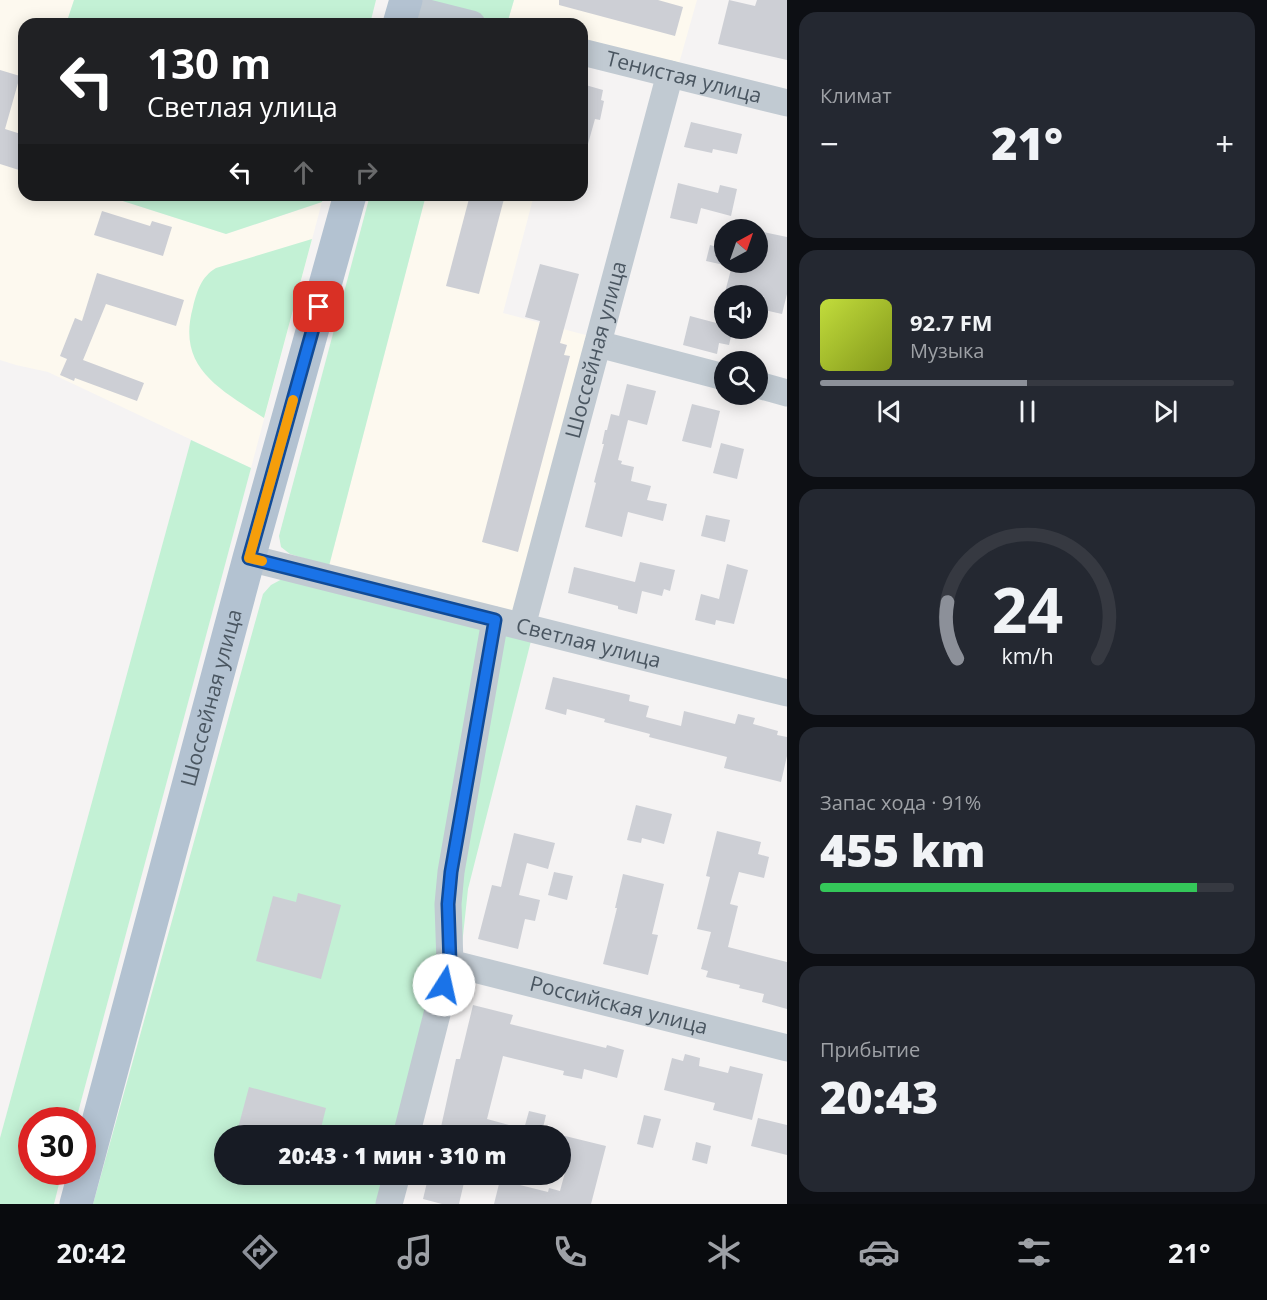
<!DOCTYPE html>
<html lang="ru">
<head>
<meta charset="utf-8">
<style>
	:root { --surface:#171b24; --page:#242831; --text:#f1f3f6; --muted:#9ea1a6; --line:#363941; --accent:#8c9099 }
	body { margin:0; font-family:"Open Sans",sans-serif; background:var(--page); color:var(--text); height:100vh; display:flex; flex-direction:column; font-size:22px; white-space:nowrap }
	* { box-sizing:border-box; margin:0 }
	p { font-size:20px; color:var(--muted) }
	.icon { flex:none; width:33px; height:33px; fill:none; stroke:currentColor; stroke-width:2; stroke-linecap:round; stroke-linejoin:round }
	.map { position:relative; flex:1; overflow:hidden }
	.details { display:flex; flex-direction:column; gap:12px; padding:12px; background:#0d0f14; width:480px }
	.details>* { flex:none }
	.banner { position:absolute; left:18px; top:18px; width:570px; height:183px; border-radius:18px; box-shadow:0 3px 15px #0003; background:#202124; color:#fff; overflow:hidden }
	.needle { width:39px; rotate:40deg }
	.tools { position:absolute; left:714px; top:219px; display:grid; gap:12px }
	.tools a { display:grid; place-items:center; width:54px; height:54px; border-radius:50%; background:var(--surface); box-shadow:0 3px 15px #0003; font-size:30px }
	.speed { position:absolute; left:18px; top:1107px; display:flex; gap:12px; font-size:30px; font-weight:700; text-align:center }
	.speed>* { display:grid; place-content:center; width:78px; height:78px; border-radius:50%; background:var(--surface); box-shadow:0 3px 15px #0003; line-height:1 }
	.speed .limit { border:9px solid #d22; background:#fff; color:#111 }
	.pin { position:absolute; display:grid; place-items:center; width:51px; height:51px; color:#fff; margin:-26px; border-radius:12px; box-shadow:0 3px 9px #0006 }
	.me { position:absolute; width:66px; margin:-33px; rotate:10deg; stroke-linejoin:round; filter:drop-shadow(0 0 4px #0008) }
	.turn { display:flex; align-items:center; gap:21px; height:126px; padding:0 30px; font-size:27px }
	.turn .icon { width:78px; height:78px; stroke-width:2.5 }
	.turn b { display:block; font-size:42px; line-height:51px }
	.lanes { display:flex; align-items:center; height:57px; padding:0 30px; background:#0003; justify-content:center; gap:30px; direction:ltr }
	.lanes .off { opacity:.35 }
	.big { font-size:45px; font-weight:800; line-height:1.1 }
	.details .tile { flex:1; display:flex; flex-direction:column; justify-content:center; gap:9px; min-width:0; padding:0 21px; border-radius:18px; background:var(--page) }
	.details .dial { align-items:center; gap:0 }
	.dial svg { height:156px; overflow:visible; fill:none; stroke:var(--line); stroke-width:7; stroke-linecap:round; text-anchor:middle }
	.dial text { fill:var(--text); stroke:none }
	.song { display:flex; align-items:center; gap:18px }
	.cover { width:72px; height:72px; border-radius:9px; background:linear-gradient(135deg,hsl(70 70% 55%),hsl(70 70% 35%)) }
	.played { height:6px; border-radius:3px; background:linear-gradient(90deg,var(--accent) 50%,var(--line) 50%) }
	.keys { display:flex; justify-content:space-around; direction:ltr }
	.heat { display:flex; justify-content:space-between; align-items:center; font-size:33px; direction:ltr }
	.charge { height:9px; border-radius:4px; background:linear-gradient(90deg,#34c759 91%,var(--line) 0) }
	.trip { position:absolute; left:214px; top:1125px; width:357px; height:60px; border-radius:30px; background:var(--surface); box-shadow:0 3px 15px #0003; font-weight:800; line-height:60px; text-align:center }
	.dock { display:flex; height:96px; justify-content:space-around; align-items:center; background:#090b0e; color:var(--muted) }
	.dock .icon { width:42px; height:42px }
	.dock .active { color:var(--accent) }
	.dock b { font-size:27px; color:var(--text) }
	main { display:flex; flex:1; min-height:0 }
	.map>svg:first-child { display:block }
	.commercial { fill:#fdf9ef }
	.green { fill:#c3f1d5 }
	.building { fill:#cdcfd5 }
	.lines { fill:none; stroke-linecap:round; stroke-linejoin:round }
	.minor { stroke:#c1cad2; stroke-width:27 }
	.major { stroke:#b3c2d1; stroke-width:33 }
	.route-casing { stroke:#114b97; stroke-width:15 }
	.route { stroke:#1a73e8; stroke-width:10 }
	.slow { stroke:#f59e0b; stroke-width:10 }
	.labels { text-anchor:middle; stroke-width:5; stroke-linejoin:round; paint-order:stroke }
	.street-label { font-size:21px; fill:#4a5661; stroke:#fff }
</style>
</head>
<body>
<main>
<div class="map">
<svg width="787" height="1204" viewBox="0 0 787 1204">
	<rect width="100%" height="100%" fill="#f5f3f3"/>
	<g class="commercial">
		<polygon points="0,0 74,0 66,24 24,24 24,195 104,195 226,234 322,202 251,468 48,372 16,365 0,360"/>
		<polygon points="514,0 697,0 678,67 582,43 582,24 507,24"/>
		<polygon points="426,195 534,195 503,313 608,341 536,621 329,566"/>
	</g>
	<g class="green">
		<polygon points="74,0 376,0 370,24 66,24"/>
		<polygon points="427,0 514,0 507,24 426,4"/>
		<polygon points="104,195 324,195 322,202 226,234"/>
		<polygon points="370,195 426,195 329,566 290,554 281,547 279,536"/>
		<path d="M 312,239 L 264,418 C 220,389 176,368 193,307 C 197,291 201,277 216,268 Z"/>
		<polygon points="191,440 251,468 76,1120 32,1120 32,1172 62,1172 54,1204 0,1204 0,1138"/>
		<polygon points="284,578 532,637 468,889 459,973 418,1135 225,1136 225,1174 408,1175 401,1204 93,1204 263,594 271,585"/>
	</g>
	<g class="building">
		<polygon points="559,0 658,0 683,7 675,36 559,5"/>
		<polygon points="729,0 755,6 757,0 787,0 787,60 718,44"/>
		<polygon points="0,70 20,76 5,129 24,135 24,152 19,170 0,164"/>
		<polygon points="582,84 603,90 601,100 604,101 600,120 595,119 586,151 582,150"/>
		<polygon points="691,122 742,134 737,154 713,149 712,153 684,147"/>
		<polygon points="678,183 718,193 720,185 737,189 731,216 701,208 697,224 670,218"/>
		<polygon points="470,195 505,195 479,294 446,286"/>
		<polygon points="102,211 150,226 152,221 172,227 163,256 94,235"/>
		<polygon points="758,231 787,237 787,294 782,314 760,309 764,296 738,296 725,292 733,262 758,262"/>
		<polygon points="710,245 724,249 724,265 706,261"/>
		<polygon points="540,264 579,274 560,343 567,345 564,355 570,356 518,552 482,542 540,321 525,317"/>
		<polygon points="97,273 184,300 176,326 106,304 83,360 144,383 137,401 75,378 74,381 60,375 67,359 60,356 75,318 82,321"/>
		<polygon points="690,316 724,325 724,328 733,328 729,345 719,343 717,354 683,345"/>
		<polygon points="627,384 656,391 647,425 628,420 618,460 622,461 621,464 634,467 631,481 651,486 647,500 667,504 663,521 628,512 622,537 585,527 596,483 594,482 604,444 602,444 605,430 607,430 611,414 619,416"/>
		<polygon points="692,404 720,411 711,448 682,441"/>
		<polygon points="721,443 744,449 737,479 713,473"/>
		<polygon points="706,515 730,520 725,542 701,536"/>
		<polygon points="640,562 675,570 670,591 664,589 662,596 642,591 637,614 618,609 618,606 568,593 574,567 635,582"/>
		<polygon points="727,564 748,570 734,624 716,620 715,625 695,620 701,594 719,599"/>
		<polygon points="553,677 630,695 629,701 649,706 646,717 681,726 684,711 735,724 738,714 755,718 753,724 778,731 777,735 787,737 787,756 781,782 724,768 727,757 649,737 650,734 604,722 605,719 567,709 566,715 545,709"/>
		<polygon points="636,805 672,814 664,844 642,838 641,843 627,840"/>
		<polygon points="717,831 761,842 758,854 769,857 764,878 739,872 730,904 738,906 728,947 787,962 787,1009 762,1002 764,994 739,988 740,985 706,977 708,971 701,969 711,932 697,929 710,877 706,876"/>
		<polygon points="514,833 555,843 548,869 527,863 519,895 540,900 535,921 525,919 518,949 478,939 492,885 501,887"/>
		<polygon points="554,872 573,876 567,900 548,895"/>
		<polygon points="623,874 664,884 652,934 658,935 648,975 603,964 617,908 615,908"/>
		<polygon points="298,893 341,905 321,979 256,961 273,896 296,902"/>
		<polygon points="473,1005 513,1015 510,1024 606,1048 607,1045 624,1050 617,1078 584,1069 582,1079 563,1075 564,1071 503,1056 487,1119 524,1129 529,1111 546,1115 541,1136 439,1136 456,1059 460,1059"/>
		<polygon points="685,1054 700,1058 699,1066 728,1073 730,1066 763,1074 752,1120 713,1110 715,1103 664,1090 672,1058 683,1061"/>
		<polygon points="249,1087 326,1108 319,1136 250,1136 237,1132"/>
		<polygon points="644,1115 661,1119 653,1148 637,1144"/>
		<polygon points="758,1118 787,1125 787,1155 751,1146"/>
		<polygon points="561,1135 606,1146 591,1204 494,1204 500,1180 548,1192 549,1188 560,1191 568,1161 561,1160"/>
		<polygon points="696,1142 711,1146 707,1164 692,1160"/>
		<polygon points="429,1174 466,1174 459,1204 442,1204 423,1199"/>
	</g>
	<g class="lines">
		<g class="minor">
			<polyline points="404,7 472,24"/>
			<path id="s1" d="M 582,52 L 787,103"/>
			<polyline points="598,344 724,377"/>
			<polyline points="758,385 787,393"/>
			<path id="s2" d="M 249,558 L 787,693"/>
			<path id="s3" d="M 522,626 L 670,74"/>
			<path id="s4" d="M 450,963 L 787,1048"/>
			<polyline points="406,1136 450,963 448,904 451,872 495,620"/>
			<polyline points="389,1204 397,1174"/>
		</g>
		<g class="major">
			<polyline points="399,24 406,0"/>
			<path id="s5" d="M 76,1204 L 249,558 L 350,195"/>
		</g>
	</g>
	<g class="lines">
		<g class="route-casing">
			<polyline id="route" points="319,307 249,558 495,620 451,872 448,904 450,963 444,985"/>
		</g>
		<use href="#route" class="route"/>
		<polyline class="slow" points="262,561 249,558 293,400"/>
	</g>
	<g class="labels">
		<g class="street-label">
			<text dy="7" stroke="none"><textPath href="#s1" startOffset="105">Тенистая улица</textPath></text>
			<text dy="7" stroke="none"><textPath href="#s3" startOffset="286">Шоссейная улица</textPath></text>
			<text dy="7" stroke="none"><textPath href="#s2" startOffset="350">Светлая улица</textPath></text>
			<text dy="7" stroke="none"><textPath href="#s5" startOffset="524">Шоссейная улица</textPath></text>
			<text dy="7" stroke="none"><textPath href="#s4" startOffset="174">Российская улица</textPath></text>
		</g>
	</g>
</svg>
<div class="tools">
<a><svg class="needle" viewBox="-14 -14 28 28"><path d="M0-13l5 13h-10z" fill="#e53935"/><path d="M0 13l5-13h-10z" fill="#9ea1a6"/></svg></a>
<a><svg class="icon" aria-label="sound" viewBox="0 0 24 24"><path d="M4 9h4l5-4v14l-5-4H4zM17 9q2 3 0 6"/></svg></a>
<a><svg class="icon" aria-label="search" viewBox="0 0 24 24"><circle cx="10" cy="10" r="6"/><path d="M15 15l6 6"/></svg></a>
</div>
<div class="speed"><div class="limit">30</div></div>
<div class="pin" style="left:319px;top:307px;background:#d93025"><svg class="icon" aria-label="arrive" viewBox="0 0 24 24"><path d="M6 21V4h12l-3 4 3 4H6"/></svg></div>
<svg class="me" style="left:444px;top:985px" viewBox="-20 -20 40 40"><circle r="19" fill="#fff"/><path d="M0-13L10 11 0 6-10 11z" fill="#1a73e8"/></svg>
<div class="trip">20:43 · 1 мин · 310 m</div>
<div class="banner">
<div class="turn"><svg class="icon" aria-label="left" viewBox="0 0 24 24"><path d="M17 20v-9H6M10 6l-5 5 5 5"/></svg><div><b>130 m</b>Светлая улица</div></div>
<div class="lanes"><svg class="icon" aria-label="left" viewBox="0 0 24 24"><path d="M17 20v-9H6M10 6l-5 5 5 5"/></svg><svg class="icon off" aria-label="ahead" viewBox="0 0 24 24"><path d="M12 20V5M6 11l6-6 6 6"/></svg><svg class="icon off" aria-label="right" viewBox="0 0 24 24"><path d="M7 20v-9h11M14 6l5 5-5 5"/></svg></div>
</div>
</div>
<section class="details">
<div class="tile"><p>Климат</p>
<div class="heat"><a>−</a><b class="big">21°</b><a>+</a></div>
</div>
<div class="tile">
<div class="song"><i class="cover"></i><div><b>92.7 FM</b><p>Музыка</p></div></div>
<div class="played"></div>
<div class="keys"><svg class="icon" aria-label="previous" viewBox="0 0 24 24"><path d="M18 5L8 12l10 7zM5 5v14"/></svg><svg class="icon" aria-label="pause" viewBox="0 0 24 24"><path d="M8 5v14M16 5v14"/></svg><svg class="icon" aria-label="next" viewBox="0 0 24 24"><path d="M6 5l10 7-10 7zM19 5v14"/></svg></div>
</div>
<div class="tile dial"><svg viewBox="0 0 100 80">
<path d="M14 69A42 42 0 1 1 86 69"/>
<path d="M14 69A42 42 0 0 1 9 40" stroke="#8c9099"/>
<text x="50" y="56" font-size="32" font-weight="700">24</text>
<text x="50" y="72" font-size="11">km/h</text>
</svg></div>
<div class="tile"><p>Запас хода · 91%</p><b class="big">455 km</b><div class="charge"></div></div>
<div class="tile"><p>Прибытие</p><b class="big">20:43</b></div>
</section>
</main>
<nav class="dock">
<b>20:42</b>
<svg class="icon active" aria-label="directions" viewBox="0 0 24 24"><path d="M12 3l9 9-9 9-9-9zM9 14v-3h6M13 9l2 2-2 2"/></svg>
<svg class="icon" aria-label="music" viewBox="0 0 24 24"><path d="M9 18V5l10-2v13"/><circle cx="6" cy="18" r="3"/><circle cx="16" cy="16" r="3"/></svg>
<svg class="icon" aria-label="phone" viewBox="0 0 24 24"><path d="M5 4h4l2 5-3 2q2 4 5 5l2-3 5 2v4C11 20 4 13 5 4z"/></svg>
<svg class="icon" aria-label="climate" viewBox="0 0 24 24"><path d="M12 3v18M4 7l16 10M4 17L20 7"/></svg>
<svg class="icon" aria-label="car" viewBox="0 0 24 24"><path d="M5 17H2v-5l4-1 3-4h7l3 4 3 1v5h-3M9 17h6M6 11h13"/><circle cx="7" cy="17" r="2"/><circle cx="17" cy="17" r="2"/></svg>
<svg class="icon" aria-label="filters" viewBox="0 0 24 24"><path d="M4 7h16M4 17h16"/><circle cx="9" cy="7" r="2"/><circle cx="15" cy="17" r="2"/></svg>
<b>21°</b>
</nav>
</body>
</html>
